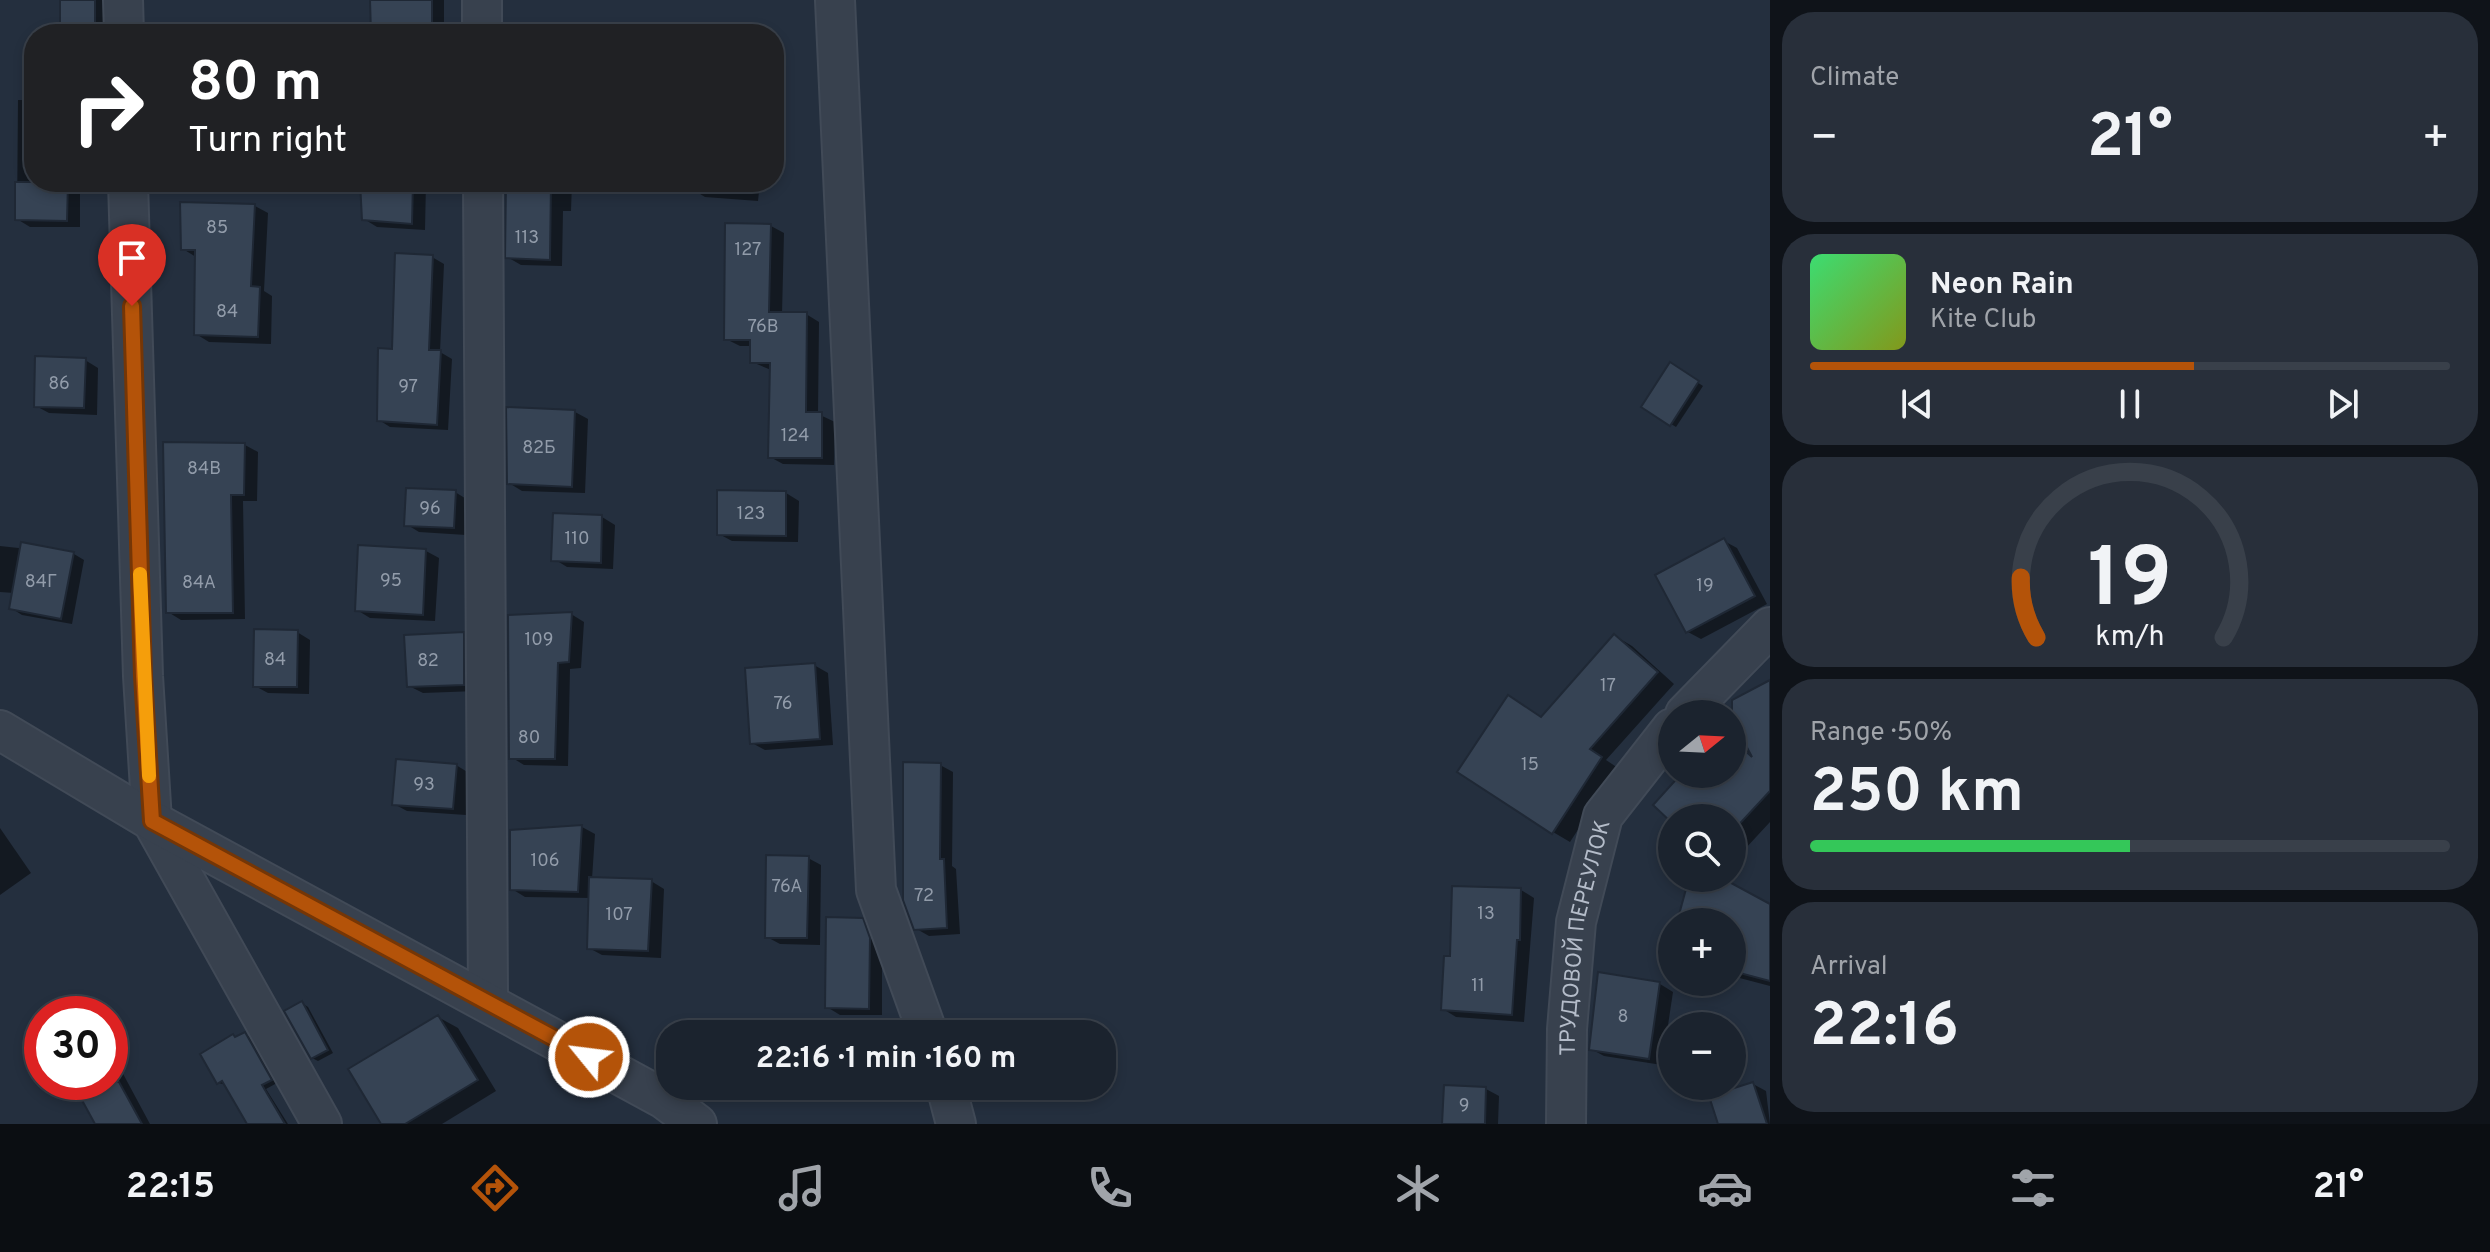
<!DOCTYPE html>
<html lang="en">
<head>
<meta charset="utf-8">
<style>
	:root { --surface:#1b232e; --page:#282f3a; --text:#f1f3f6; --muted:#a0a4aa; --line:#39404a; --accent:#b45309 }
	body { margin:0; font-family:Overpass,sans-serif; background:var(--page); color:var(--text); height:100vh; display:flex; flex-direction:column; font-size:30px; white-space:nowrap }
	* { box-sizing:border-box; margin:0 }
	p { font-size:26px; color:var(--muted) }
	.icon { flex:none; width:44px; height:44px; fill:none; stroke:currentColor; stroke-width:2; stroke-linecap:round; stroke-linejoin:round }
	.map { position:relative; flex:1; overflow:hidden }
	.sheet { display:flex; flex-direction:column; gap:12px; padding:12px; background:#0f1319; width:720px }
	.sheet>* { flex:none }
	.top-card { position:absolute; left:24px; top:24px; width:760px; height:168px; border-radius:32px; box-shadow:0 4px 12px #0003,0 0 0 2px var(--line); background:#202124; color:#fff; overflow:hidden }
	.needle { width:52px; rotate:72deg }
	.buttons { position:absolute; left:1658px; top:700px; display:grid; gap:16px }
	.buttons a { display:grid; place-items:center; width:88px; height:88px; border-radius:50%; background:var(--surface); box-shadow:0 4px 12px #0003,0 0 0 2px var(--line); font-size:40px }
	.speed { position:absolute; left:24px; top:996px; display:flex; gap:16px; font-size:40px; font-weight:700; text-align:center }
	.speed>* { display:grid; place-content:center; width:104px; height:104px; border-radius:50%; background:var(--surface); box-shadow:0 4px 12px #0003,0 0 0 2px var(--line); line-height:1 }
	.speed .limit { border:12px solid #d22; background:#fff; color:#111 }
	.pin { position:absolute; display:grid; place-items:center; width:68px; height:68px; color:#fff; margin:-82px -34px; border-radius:50% 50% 50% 0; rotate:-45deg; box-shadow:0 0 8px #0007 }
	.pin .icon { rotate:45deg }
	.me { position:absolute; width:88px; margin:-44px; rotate:299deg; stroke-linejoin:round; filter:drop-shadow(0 0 6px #0008) }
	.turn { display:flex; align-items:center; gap:28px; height:168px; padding:0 32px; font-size:36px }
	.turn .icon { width:104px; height:104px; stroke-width:2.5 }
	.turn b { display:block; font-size:56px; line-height:68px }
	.big { font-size:60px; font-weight:700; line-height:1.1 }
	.sheet .tile { flex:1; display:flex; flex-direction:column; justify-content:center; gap:12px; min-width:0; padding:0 28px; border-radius:32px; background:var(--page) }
	.sheet .dial { align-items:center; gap:0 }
	.dial svg { height:208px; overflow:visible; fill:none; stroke:var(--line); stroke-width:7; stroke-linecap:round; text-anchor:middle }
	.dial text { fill:var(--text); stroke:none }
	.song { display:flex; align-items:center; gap:24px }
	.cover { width:96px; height:96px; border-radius:12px; background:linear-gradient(135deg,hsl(140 70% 55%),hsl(70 70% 35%)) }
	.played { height:8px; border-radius:4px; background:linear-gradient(90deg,var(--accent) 60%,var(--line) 60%) }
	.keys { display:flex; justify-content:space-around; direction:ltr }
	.heat { display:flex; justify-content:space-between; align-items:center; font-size:44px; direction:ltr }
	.charge { height:12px; border-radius:6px; background:linear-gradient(90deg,#34c759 50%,var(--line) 0) }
	.trip { position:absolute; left:656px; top:1020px; width:460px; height:80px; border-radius:32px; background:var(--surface); box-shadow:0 4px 12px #0003,0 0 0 2px var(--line); font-weight:700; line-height:80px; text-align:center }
	.menu { display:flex; height:128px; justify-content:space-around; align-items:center; background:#0b0e12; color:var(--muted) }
	.menu .icon { width:56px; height:56px }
	.menu .active { color:var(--accent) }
	.menu b { font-size:36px; color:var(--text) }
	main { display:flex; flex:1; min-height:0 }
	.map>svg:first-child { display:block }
	.shadow { fill:#0007 }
	.building { fill:#364354; stroke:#1f2835; stroke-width:2 }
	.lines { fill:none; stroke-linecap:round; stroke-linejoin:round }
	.minor-casing { stroke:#414a57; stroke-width:42 }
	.minor { stroke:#38414e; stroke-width:38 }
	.route-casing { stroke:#753606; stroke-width:20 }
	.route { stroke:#b45309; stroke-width:14 }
	.slow { stroke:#f59e0b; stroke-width:14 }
	.labels { text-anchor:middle; stroke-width:8; stroke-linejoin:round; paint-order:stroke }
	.number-label { font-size:18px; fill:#929caa }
	.street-label { font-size:22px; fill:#b4bcc9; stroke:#1d2633 }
</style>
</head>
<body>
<main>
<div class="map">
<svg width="1770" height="1124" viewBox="0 0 1770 1124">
	<rect width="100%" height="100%" fill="#242f3e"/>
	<g class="shadow">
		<polygon points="61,0 105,0 105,34 62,34"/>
		<polygon points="372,0 444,0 444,34 373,34"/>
		<polygon points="18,100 34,100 34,182 80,182 80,227 30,227 17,219"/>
		<polygon points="384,182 426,182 425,230 377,227 364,219"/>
		<polygon points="508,182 572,182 571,211 563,211 562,266 521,265 507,257"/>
		<polygon points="693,182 760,182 758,201 705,197 692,189"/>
		<polygon points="255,206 268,213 264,291 272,296 271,344 209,342 196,334 196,257 183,249"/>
		<polygon points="771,226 784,233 782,314 806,314 819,322 818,414 835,422 834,465 783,464 770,457 771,370 752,362 752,346 740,346 726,339"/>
		<polygon points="432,257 444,264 440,352 452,359 448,430 390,427 379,420 393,351"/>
		<polygon points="85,360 98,368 97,415 49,413 36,406"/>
		<polygon points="1671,365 1703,386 1676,427 1643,407"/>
		<polygon points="575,412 588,419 585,493 522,491 509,483"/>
		<polygon points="245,445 258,452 257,501 243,501 245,619 181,620 168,612"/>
		<polygon points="455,492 468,500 466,535 419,532 406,524"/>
		<polygon points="786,493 799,501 798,542 732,541 719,534"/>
		<polygon points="602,517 615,525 613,569 567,567 554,559"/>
		<polygon points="1724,541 1737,548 1767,604 1701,639 1688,632"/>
		<polygon points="0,546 74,554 84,560 72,624 22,615 11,608 14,593 0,592"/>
		<polygon points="426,551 439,558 435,621 370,618 357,610"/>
		<polygon points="571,614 584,622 581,668 570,669 568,766 524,765 511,757"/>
		<polygon points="297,632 310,640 309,694 268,693 255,686"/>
		<polygon points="463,634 476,642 477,691 423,693 409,686"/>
		<polygon points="1615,636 1632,646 1674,684 1606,760 1618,768 1570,842 1553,832 1542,718"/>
		<polygon points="814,665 828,673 833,745 765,750 752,743"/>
		<polygon points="1770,682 1770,822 1732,863 1732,818 1672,820 1656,805 1684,774 1732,774 1732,738 1751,752"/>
		<polygon points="456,765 469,773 466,815 407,811 394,804"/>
		<polygon points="940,765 953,772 952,866 956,869 960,934 929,936 915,928"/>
		<polygon points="582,827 595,834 592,879 651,881 664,889 661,958 602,955 589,948 591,898 525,897 512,889"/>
		<polygon points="0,828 31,873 0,895"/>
		<polygon points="808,858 821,865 820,945 780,944 767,937"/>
		<polygon points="1691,878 1718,878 1770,906 1770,986 1732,976 1732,922 1680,922"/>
		<polygon points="1521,890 1534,898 1524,1022 1456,1017 1443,1009"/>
		<polygon points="862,920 876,928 882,946 882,1015 840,1015 827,1007"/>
		<polygon points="1660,984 1673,992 1662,1065 1604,1056 1591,1049"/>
		<polygon points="302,1003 308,1007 333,1053 318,1061 312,1058"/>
		<polygon points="438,1017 458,1028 496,1091 442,1124 384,1124"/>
		<polygon points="245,1034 251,1038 277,1083 266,1089 288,1124 250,1124 226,1085 219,1083 237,1039"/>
		<polygon points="110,1055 114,1057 150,1124 98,1124 75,1082 110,1082"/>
		<polygon points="1753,1084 1766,1091 1770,1124 1720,1124"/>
		<polygon points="1486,1089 1499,1096 1498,1124 1444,1124"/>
	</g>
	<g class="building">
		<rect x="60" y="0" width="35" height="34"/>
		<polygon points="370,0 432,0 432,34 371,34"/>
		<polygon points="15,182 68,182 67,221 15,220"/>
		<polygon points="360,182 413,182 412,224 362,220"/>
		<polygon points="506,182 551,182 550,260 505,258"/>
		<polygon points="180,202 255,204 251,286 260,287 258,337 194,335 195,250 181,250"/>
		<polygon points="725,223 771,224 769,312 807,312 806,412 822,412 822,458 768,458 770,363 750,363 750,340 724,340"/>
		<polygon points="395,253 433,255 429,350 441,350 437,425 377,421 378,348 392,349"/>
		<polygon points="35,356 86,358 84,408 34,407"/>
		<polygon points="1670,362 1699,381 1670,426 1641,407"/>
		<polygon points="506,407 575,410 572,487 507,484"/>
		<polygon points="163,442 245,443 244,495 231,495 233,613 166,613"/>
		<polygon points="406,488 456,490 454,528 404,526"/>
		<polygon points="717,490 786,491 786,536 717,535"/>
		<polygon points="553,513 602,515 601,563 551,561"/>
		<polygon points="1724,538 1755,596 1686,633 1655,575"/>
		<polygon points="21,542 74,552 61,619 9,609"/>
		<polygon points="358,545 426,549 423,615 355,611"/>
		<polygon points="572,612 569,662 558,663 555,759 509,759 508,615"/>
		<polygon points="254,629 298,630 297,687 253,687"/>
		<polygon points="464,632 464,685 407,687 404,635"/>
		<polygon points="1614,634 1658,672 1590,749 1602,757 1552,834 1457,772 1508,695 1541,717"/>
		<polygon points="815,663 820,739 750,744 745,668"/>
		<polygon points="1770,680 1770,791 1732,832 1732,818 1672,818 1672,823 1653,805 1681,774 1732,774 1732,739 1752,757 1732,719 1732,700"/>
		<polygon points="396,759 457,764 453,809 392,805"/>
		<polygon points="903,762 941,763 940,859 944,859 947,928 914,930 903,900"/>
		<polygon points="582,825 578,892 510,890 510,830"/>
		<polygon points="766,855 809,856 807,938 765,938"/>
		<polygon points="589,877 652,879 648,951 587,949"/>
		<polygon points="1689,878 1722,878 1770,904 1770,981 1732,971 1732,922 1677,922"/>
		<polygon points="1452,886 1521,888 1520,940 1517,940 1512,1015 1441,1010 1444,956 1450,956"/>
		<polygon points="826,917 863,918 870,938 869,1009 825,1008"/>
		<polygon points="1598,972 1660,982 1649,1059 1589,1050"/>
		<polygon points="302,1001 328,1050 311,1059 284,1011"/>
		<polygon points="438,1015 478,1080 405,1124 381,1124 348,1069"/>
		<polygon points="245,1032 272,1080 262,1085 285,1124 247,1124 222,1081 217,1084 200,1054 233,1034 235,1037"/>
		<polygon points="72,1082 119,1082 142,1124 95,1124"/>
		<polygon points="1753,1082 1767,1124 1718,1124 1709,1096"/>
		<polygon points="1444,1085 1486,1087 1485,1124 1442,1124"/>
	</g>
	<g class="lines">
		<g class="minor-casing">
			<g id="minor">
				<polyline points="123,0 124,34"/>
				<polyline points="482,0 482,34"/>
				<polyline points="835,0 876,890 928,1034"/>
				<polyline points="128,182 143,676 152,821 322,1124"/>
				<polyline points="483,182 488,1000"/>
				<polyline points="1685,714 1770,627"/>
				<polyline points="0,730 152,821 664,1099 697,1124"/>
				<polyline points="946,1086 956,1124"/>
				<path id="s1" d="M 1566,1124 L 1567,1029 L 1576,922 L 1603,816 L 1672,728"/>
			</g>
		</g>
		<use href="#minor" class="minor"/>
	</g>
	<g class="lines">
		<g class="route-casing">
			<polyline id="route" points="132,306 143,676 152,821 589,1057"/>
		</g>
		<use href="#route" class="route"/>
		<polyline class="slow" points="140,574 149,776"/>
	</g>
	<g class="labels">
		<g class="number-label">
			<text x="217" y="233">85</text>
			<text x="527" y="243">113</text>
			<text x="748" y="255">127</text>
			<text x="227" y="317">84</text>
			<text x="763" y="332">76В</text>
			<text x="59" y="389">86</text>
			<text x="408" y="392">97</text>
			<text x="795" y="441">124</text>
			<text x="539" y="453">82Б</text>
			<text x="204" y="474">84В</text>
			<text x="430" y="514">96</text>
			<text x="751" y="519">123</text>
			<text x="577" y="544">110</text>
			<text x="391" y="586">95</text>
			<text x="41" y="587">84Г</text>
			<text x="199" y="588">84А</text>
			<text x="1705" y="591">19</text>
			<text x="539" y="645">109</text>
			<text x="275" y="665">84</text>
			<text x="428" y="666">82</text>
			<text x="1608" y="691">17</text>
			<text x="783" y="709">76</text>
			<text x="529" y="743">80</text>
			<text x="1530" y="770">15</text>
			<text x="424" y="790">93</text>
			<text x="545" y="866">106</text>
			<text x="787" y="892">76А</text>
			<text x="924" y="901">72</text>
			<text x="1486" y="919">13</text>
			<text x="619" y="920">107</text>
			<text x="1478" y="991">11</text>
			<text x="1623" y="1022">8</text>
			<text x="1464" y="1111">9</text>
		</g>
		<g class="street-label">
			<text dy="8" stroke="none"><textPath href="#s1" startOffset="188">ТРУДОВОЙ ПЕРЕУЛОК</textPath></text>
		</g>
	</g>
</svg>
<div class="buttons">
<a><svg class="needle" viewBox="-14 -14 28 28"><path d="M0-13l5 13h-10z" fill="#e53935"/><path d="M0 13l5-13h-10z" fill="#a0a4aa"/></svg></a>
<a><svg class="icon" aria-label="search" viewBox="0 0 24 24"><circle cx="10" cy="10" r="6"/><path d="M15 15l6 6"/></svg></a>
<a>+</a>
<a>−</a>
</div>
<div class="speed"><div class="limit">30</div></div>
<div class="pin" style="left:132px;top:306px;background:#d93025"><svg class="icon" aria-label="arrive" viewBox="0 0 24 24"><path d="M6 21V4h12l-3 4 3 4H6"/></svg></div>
<svg class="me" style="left:589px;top:1057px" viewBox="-20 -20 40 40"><circle r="17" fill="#b45309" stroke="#fff" stroke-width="3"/><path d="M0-11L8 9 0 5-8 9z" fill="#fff"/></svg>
<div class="trip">22:16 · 1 min · 160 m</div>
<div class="top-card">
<div class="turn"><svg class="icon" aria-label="right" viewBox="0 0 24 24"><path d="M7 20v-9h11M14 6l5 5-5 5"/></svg><div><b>80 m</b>Turn right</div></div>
</div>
</div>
<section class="sheet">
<div class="tile"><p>Climate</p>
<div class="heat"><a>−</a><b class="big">21°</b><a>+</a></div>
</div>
<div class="tile">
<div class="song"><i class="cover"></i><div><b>Neon Rain</b><p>Kite Club</p></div></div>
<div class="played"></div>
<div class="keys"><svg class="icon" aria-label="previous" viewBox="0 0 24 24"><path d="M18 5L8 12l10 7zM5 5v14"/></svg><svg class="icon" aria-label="pause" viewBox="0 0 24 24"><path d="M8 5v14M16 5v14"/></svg><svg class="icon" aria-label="next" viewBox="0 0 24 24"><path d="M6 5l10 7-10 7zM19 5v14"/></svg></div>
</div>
<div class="tile dial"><svg viewBox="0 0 100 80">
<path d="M14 69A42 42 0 1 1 86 69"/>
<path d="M14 69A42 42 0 0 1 8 46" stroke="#b45309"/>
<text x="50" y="56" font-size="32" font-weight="700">19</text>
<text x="50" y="72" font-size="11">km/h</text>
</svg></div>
<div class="tile"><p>Range · 50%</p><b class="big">250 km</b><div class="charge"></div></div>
<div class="tile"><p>Arrival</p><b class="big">22:16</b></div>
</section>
</main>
<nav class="menu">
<b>22:15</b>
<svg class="icon active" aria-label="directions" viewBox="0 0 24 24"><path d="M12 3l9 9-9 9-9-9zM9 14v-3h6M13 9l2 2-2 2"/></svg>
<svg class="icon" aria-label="music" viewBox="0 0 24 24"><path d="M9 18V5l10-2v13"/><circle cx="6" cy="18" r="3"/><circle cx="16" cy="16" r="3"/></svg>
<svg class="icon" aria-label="phone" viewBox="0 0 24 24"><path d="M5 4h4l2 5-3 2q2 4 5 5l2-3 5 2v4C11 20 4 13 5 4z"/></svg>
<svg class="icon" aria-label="climate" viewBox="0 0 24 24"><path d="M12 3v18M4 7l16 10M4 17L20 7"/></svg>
<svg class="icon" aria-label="car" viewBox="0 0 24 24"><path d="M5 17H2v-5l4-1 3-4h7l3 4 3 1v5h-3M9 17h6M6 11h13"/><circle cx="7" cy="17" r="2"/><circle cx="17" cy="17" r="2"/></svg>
<svg class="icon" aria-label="filters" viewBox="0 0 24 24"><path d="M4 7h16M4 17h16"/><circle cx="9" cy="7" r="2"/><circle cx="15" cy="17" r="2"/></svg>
<b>21°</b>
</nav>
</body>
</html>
